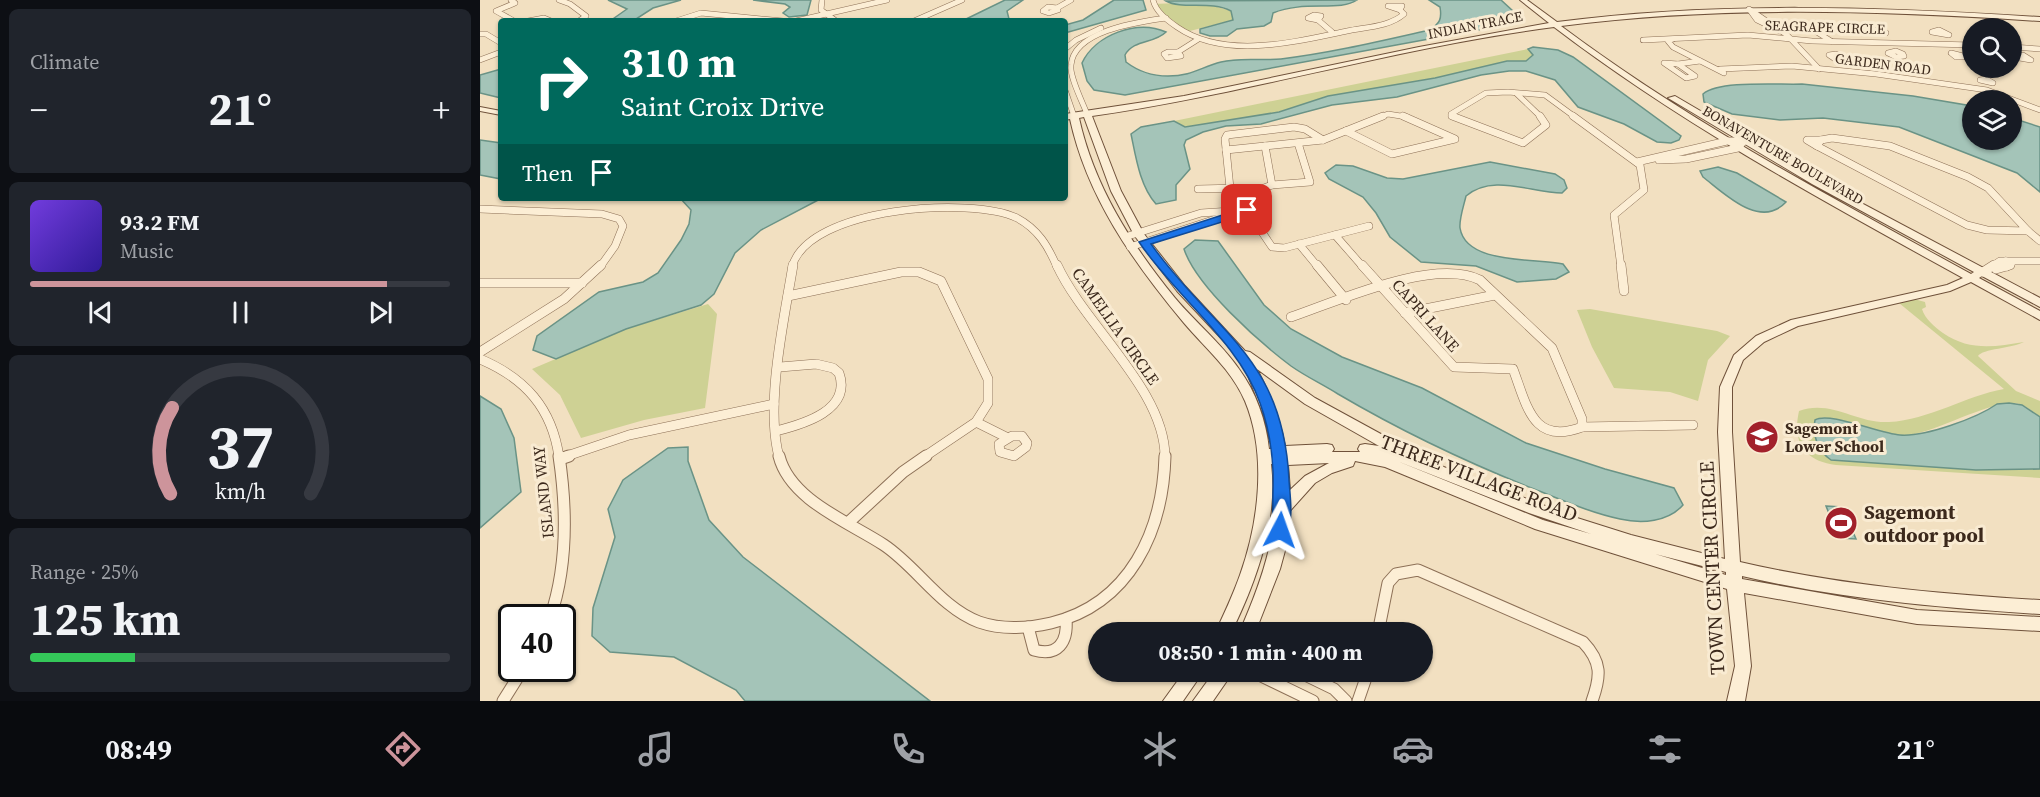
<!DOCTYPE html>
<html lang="en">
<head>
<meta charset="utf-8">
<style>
	:root { --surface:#171b24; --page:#20242c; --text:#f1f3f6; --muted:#9ea1a6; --line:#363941; --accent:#cd949b }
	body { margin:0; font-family:"Source Serif 4",serif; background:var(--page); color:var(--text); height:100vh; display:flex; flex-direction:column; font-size:22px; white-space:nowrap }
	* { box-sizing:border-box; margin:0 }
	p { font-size:20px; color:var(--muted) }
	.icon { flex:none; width:33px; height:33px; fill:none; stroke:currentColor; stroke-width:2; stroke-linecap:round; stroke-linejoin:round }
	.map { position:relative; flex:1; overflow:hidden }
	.panel { display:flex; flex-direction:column; gap:9px; padding:9px; background:#0d0f14; width:480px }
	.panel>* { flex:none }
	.top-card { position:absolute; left:18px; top:18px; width:570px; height:183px; border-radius:6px; box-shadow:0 2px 4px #0004; background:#00695c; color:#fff; overflow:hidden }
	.controls { position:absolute; left:1482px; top:18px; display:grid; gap:12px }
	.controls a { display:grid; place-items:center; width:60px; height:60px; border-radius:50%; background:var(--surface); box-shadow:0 2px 4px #0004; font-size:30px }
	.speed { position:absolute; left:18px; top:604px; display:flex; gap:12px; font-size:30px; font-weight:700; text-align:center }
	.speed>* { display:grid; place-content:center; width:78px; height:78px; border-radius:50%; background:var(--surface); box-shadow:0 2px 4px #0004; line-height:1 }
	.speed .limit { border:3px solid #111; border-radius:9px; background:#fff; color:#111 }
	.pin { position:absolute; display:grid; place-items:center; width:51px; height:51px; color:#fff; margin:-26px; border-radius:12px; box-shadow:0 3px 9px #0006 }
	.me { position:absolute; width:66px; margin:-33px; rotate:4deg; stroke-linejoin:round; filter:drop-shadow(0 0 4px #0008) }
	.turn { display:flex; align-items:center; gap:21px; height:126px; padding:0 24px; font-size:27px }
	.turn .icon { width:78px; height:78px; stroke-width:2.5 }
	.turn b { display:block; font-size:42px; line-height:51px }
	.then { display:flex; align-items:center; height:57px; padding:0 24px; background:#0003; gap:12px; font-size:22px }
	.big { font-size:45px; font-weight:700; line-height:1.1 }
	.panel .card { flex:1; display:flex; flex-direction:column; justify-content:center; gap:9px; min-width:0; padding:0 21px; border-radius:9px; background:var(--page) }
	.panel .dial { align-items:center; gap:0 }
	.dial svg { height:156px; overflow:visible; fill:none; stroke:var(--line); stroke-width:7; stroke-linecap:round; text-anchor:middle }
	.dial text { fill:var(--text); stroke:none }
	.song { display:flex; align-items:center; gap:18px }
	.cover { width:72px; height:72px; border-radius:9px; background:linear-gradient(135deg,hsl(260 70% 55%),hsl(250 70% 35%)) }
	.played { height:6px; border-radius:3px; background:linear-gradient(90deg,var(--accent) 85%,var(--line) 85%) }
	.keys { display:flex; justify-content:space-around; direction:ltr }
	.heat { display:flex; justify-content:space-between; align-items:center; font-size:33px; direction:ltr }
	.charge { height:9px; border-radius:4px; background:linear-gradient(90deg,#34c759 25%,var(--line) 0) }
	.trip { position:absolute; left:608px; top:622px; width:345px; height:60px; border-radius:30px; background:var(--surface); box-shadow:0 2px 4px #0004; font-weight:700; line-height:60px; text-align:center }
	.tab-bar { display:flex; height:96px; justify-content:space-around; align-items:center; background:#090b0e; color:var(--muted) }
	.tab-bar .icon { width:42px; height:42px }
	.tab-bar .selected { color:var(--accent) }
	.tab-bar b { font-size:27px; color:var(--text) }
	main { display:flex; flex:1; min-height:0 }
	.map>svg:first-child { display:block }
	.green { fill:#ced194 }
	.water { fill:#a4c4b8; stroke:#6a9386; stroke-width:1.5 }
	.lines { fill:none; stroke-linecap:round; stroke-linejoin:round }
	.street-far3-casing { stroke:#8d7057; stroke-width:6 }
	.street-far2-casing { stroke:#8d7057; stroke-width:8 }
	.street-far1-casing { stroke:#8d7057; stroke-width:10 }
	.street-casing { stroke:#8d7057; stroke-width:13 }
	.secondary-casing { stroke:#6f513a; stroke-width:2 }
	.street-far3 { stroke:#fceed5; stroke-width:5 }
	.street-far2 { stroke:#fceed5; stroke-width:7 }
	.street-far1 { stroke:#fceed5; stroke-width:9 }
	.street { stroke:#fceed5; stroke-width:11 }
	.secondary { fill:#fceed5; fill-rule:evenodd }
	.route { fill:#1a73e8; stroke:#114b97; stroke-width:1.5 }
	.labels { text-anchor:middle; stroke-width:6; stroke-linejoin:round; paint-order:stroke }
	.far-street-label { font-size:14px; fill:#3c291c; stroke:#f9ebd2 }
	.street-label { font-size:16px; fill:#3c291c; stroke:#f9ebd2 }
	.poi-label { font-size:16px; font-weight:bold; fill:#3c291c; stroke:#f9ebd2; text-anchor:start }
	.near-street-label { font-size:20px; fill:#3c291c; stroke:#f9ebd2 }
	.near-poi-label { font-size:20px; font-weight:bold; fill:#3c291c; stroke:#f9ebd2; text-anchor:start }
</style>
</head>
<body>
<main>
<section class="panel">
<div class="card"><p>Climate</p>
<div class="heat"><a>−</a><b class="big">21°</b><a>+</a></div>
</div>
<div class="card">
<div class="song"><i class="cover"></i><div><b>93.2 FM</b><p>Music</p></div></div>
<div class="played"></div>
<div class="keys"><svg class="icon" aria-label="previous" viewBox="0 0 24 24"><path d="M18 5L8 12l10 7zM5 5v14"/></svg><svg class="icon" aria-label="pause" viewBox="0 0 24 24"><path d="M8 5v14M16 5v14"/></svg><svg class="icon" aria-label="next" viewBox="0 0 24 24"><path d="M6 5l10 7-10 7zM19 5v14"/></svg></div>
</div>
<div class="card dial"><svg viewBox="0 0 100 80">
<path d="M14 69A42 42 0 1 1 86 69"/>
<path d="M14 69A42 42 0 0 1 15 25" stroke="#cd949b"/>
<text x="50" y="56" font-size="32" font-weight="700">37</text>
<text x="50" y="72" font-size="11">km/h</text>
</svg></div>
<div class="card"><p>Range · 25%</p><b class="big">125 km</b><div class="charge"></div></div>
</section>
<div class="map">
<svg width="1560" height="701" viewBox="0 0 1560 701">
	<rect width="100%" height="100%" fill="#f2e0c1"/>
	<g class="green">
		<polygon points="720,2 751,11 753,20 702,33 674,4"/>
		<polygon points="1048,49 1053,55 1046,61 1027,61 955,78 848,96 799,112 705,127 694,121"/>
		<path d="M 1434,299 L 1445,302 L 1446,307 L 1442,309 C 1445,319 1455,327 1463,333 C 1489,351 1514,347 1544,342 C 1533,348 1502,349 1498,356 L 1536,391 L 1560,401 L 1560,417 C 1554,413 1547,406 1540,404 C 1516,397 1460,431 1429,435 C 1405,438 1350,410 1335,420 L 1351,460 L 1496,470 L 1560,469 L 1560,478 L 1356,465 C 1324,461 1312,442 1319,411 C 1351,399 1377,424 1409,422 C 1449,420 1485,396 1524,389 L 1419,303 Z"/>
		<polygon points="228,304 237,314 225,408 164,420 101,438 80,395 52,369 146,329"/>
		<polygon points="1110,309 1237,331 1250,336 1228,360 1218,401 1190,392 1134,388 1112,347 1097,310"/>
	</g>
	<g class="water">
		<polygon points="128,0 201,0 173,8 153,21 130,21 147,9"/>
		<polygon points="273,0 331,0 327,15 309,17 303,13 310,7 305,4"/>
		<polygon points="525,0 543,0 527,11 529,19 534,21 482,21"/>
		<polygon points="634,0 663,0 666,10 585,33 585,25 603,20"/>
		<path d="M 877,0 C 860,12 824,0 793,13 L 791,22 L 784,26 L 757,29 L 747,36 L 730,36 L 720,33 L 720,29 L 753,20 L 751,11 C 731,0 702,10 686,1 Z"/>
		<path d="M 949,0 L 1021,0 L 1034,12 L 1038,20 L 1025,25 L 645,95 L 614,90 L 607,81 L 602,63 C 615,35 657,19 686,32 C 674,44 654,39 645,55 L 646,62 C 659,72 672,76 688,76 C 712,76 721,67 741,62 C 760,57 782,61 801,59 C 851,53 901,41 950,30 C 960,23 962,19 960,7 Z"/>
		<path d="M 1053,47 L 1078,50 L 1093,57 L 1201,136 L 1199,140 L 1191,143 L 1177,142 L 1144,124 L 1098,107 L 1075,80 L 1046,71 L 1029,71 L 1001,75 L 917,97 L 852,105 L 781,124 L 746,126 L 723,132 L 706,140 L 704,145 L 710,169 L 696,185 L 696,200 L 676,204 C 660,186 656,158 651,134 L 661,127 L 694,121 L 705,127 L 799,112 L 848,96 L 955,78 L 1027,61 L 1046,61 L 1053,55 L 1048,49 Z"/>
		<polygon points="21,69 21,98 0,93 0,75"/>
		<path d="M 1322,84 L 1433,96 L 1492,106 L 1492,140 L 1532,140 L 1532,118 L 1560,127 L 1560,192 L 1537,173 L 1419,127 L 1343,118 L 1300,120 L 1252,114 L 1224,102 L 1223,94 C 1240,80 1299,85 1322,84 Z"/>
		<polygon points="0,140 21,143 21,179 0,175"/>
		<path d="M 1010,162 L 1075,174 L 1084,180 L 1087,188 L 1082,193 C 1051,193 1013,173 986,196 C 984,205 979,219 980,228 C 986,265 1055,258 1083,264 L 1089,272 L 1076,279 L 1037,282 L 996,266 L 941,262 L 910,237 L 896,213 L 883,197 L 849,179 L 845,173 L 856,165 L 873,166 L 907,178 L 923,179 Z"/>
		<path d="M 1238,167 L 1257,173 L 1306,202 C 1280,230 1244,193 1223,177 L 1220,171 Z"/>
		<polygon points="200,198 342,198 281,230 255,253 234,294 221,305 146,329 76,359 53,350 57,336 119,292 163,282 178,273 201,240 209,224 211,210"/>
		<path d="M 715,240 L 738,241 L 784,305 L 811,329 L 862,357 L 942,388 L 1046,443 L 1125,469 L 1194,488 L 1203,505 C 1188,522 1162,524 1140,519 C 1111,513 1082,500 1054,489 C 986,462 921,431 858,394 C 842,384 825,376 811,366 C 779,342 716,286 704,249 Z"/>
		<polygon points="0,396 21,409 34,438 41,492 0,528"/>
		<path d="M 1529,403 L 1542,405 L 1560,417 L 1560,469 L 1496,470 L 1351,460 C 1338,451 1332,436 1335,420 C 1349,411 1400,434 1420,435 C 1445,437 1497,418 1517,404 Z"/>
		<polygon points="208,447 208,461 229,520 263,557 450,701 265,701 256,690 194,657 130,652 112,636 113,608 135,537 128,509 143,480 188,448"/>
		<polygon points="1346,506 1362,507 1376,539 1359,538"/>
	</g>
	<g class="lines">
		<g class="street-far3-casing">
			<g id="street-far3">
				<polyline points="31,0 35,3 16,11 34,21"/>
				<polyline points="79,0 90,4 106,16 99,21"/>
				<polyline points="342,0 341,10 356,21"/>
				<path d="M 673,0 C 676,12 687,20 697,27 C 745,60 814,42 867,31 C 886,27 909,27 924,14 L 920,10"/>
				<polygon points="908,6 922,6 920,10"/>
				<polygon points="568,7 577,8 578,10 569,13 563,11"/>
				<polyline points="577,8 591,0"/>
				<polygon points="834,15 841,16 838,20 828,18"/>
				<polyline points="838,20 852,32"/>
				<polyline points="48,21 64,18 71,21"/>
				<polyline points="196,21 221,13 303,21"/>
				<polyline points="316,21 407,0"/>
				<polyline points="434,21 482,0"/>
				<polygon points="1392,29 1406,33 1390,31"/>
				<polygon points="1459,30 1469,35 1452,32"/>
				<polyline points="1300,31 1277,20 1269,9 1307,35 1339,69"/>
				<polyline points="1341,32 1345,31 1332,29 1351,41"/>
				<polyline points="0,34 6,34 21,43"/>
				<polyline points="1193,39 1188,41 1193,47 1244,73"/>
				<polyline points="1163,40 1268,35 1332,41 1492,45"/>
				<polyline points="1532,47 1560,49"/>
				<polyline points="585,49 596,40 621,28"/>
				<polygon points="1416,51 1423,54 1424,56 1416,57 1408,53"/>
				<polygon points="688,52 698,52 701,56 687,58 684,54"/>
				<polyline points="698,52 717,40"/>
				<polygon points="1471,53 1487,57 1476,57"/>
				<polygon points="1356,54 1364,58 1355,59 1349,55"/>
				<polygon points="1543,55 1551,60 1534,57"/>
				<polyline points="0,60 21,52"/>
				<polygon points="1184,63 1198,64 1215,76 1206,78"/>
				<polyline points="1198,64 1220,61"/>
				<polyline points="1240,69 1312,66 1396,74 1507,90 1560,110"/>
				<polygon points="1506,79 1513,83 1500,80"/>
				<polyline points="585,90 594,116"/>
				<polyline points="1037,94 1061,117"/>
				<path d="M 607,114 C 603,103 589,76 591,65 C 594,30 659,22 686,18"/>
				<polyline points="900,117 908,114 927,117"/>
				<polyline points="976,117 971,114 1006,93 1028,92 1065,95 1095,117"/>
			</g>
		</g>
		<g class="street-far2-casing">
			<g id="street-far2">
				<polyline points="972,116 1043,143 1066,125 1060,116"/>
				<polyline points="1093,116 1160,165 1164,190 1134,215 1141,267"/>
				<polyline points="866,131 912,154 975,139 923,116"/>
				<polygon points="1352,138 1410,146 1488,177 1508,188 1548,231 1507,230 1487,225 1337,146 1341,140"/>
				<polyline points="785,146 792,185 776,191 767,210 792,247 804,248 889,226"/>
				<polyline points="1337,146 1327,140 1341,140"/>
				<polyline points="746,150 843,140 903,116"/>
				<polyline points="1179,160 1206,159 1258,148 1263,142"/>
				<polyline points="1157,162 1247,141 1265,141"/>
				<polyline points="792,185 830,182 818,143"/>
				<polyline points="750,188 745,139 747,135 814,127 825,129 843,140"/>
				<polyline points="718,189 760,188 774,194"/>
				<polyline points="0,209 122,214 139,219 143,226 135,246 120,267"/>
				<polyline points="1548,231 1560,241"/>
				<polyline points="855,235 883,267"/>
				<polyline points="645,237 721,213 767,210"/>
				<polyline points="819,244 838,267"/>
				<polyline points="650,247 748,215"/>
				<polyline points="1526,261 1531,264 1527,267"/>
				<path d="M 312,267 C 328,207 492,196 537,218 C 558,229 568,246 577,267"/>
				<polyline points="1511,267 1520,261 1560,261"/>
			</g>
		</g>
		<g class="street-far1-casing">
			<g id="street-far1">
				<path d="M 577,265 C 605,326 685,390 685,457"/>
				<polyline points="837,265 866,300"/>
				<path d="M 882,265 L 974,367 L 1033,369 C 1047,406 1053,446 1102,427 L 1213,425"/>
				<polyline points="1141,265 1144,291"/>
				<polyline points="1516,269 1530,265"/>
				<polyline points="1503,272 1514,265"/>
				<polyline points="0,283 102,283"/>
				<polyline points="308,296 421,272 439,272 461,281 508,379 508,403 496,422 444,457"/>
				<polyline points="925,313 1015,295"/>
				<path d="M 811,317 C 858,301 954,257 1000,280 L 1072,348 L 1102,419 L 1102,427"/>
				<polyline points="0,352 84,299 121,265"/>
				<path d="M 0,359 C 45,378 72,408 79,457"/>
				<polyline points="496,422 526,437"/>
				<path d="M 296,431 C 324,424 372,410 359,373 L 353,368 L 336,364 L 300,367"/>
				<polygon points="532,436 542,436 547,443 546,447 534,456 520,452 519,444"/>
				<polyline points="84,457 149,435 294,404"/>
				<path d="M 299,457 C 285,404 304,320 313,265"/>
			</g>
		</g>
		<g class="street-casing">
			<g id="street">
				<path d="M 299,456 C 310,500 369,522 404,545 C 437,567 461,608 499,622 C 522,630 549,628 571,623 C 650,604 683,531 685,456"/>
				<polyline points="80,459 89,456"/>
				<polyline points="370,521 423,472 446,456"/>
				<path d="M 70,618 C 88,566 87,510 79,456"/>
				<path d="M 548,627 L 554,650 C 578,657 588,642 586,619"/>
				<path d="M 898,633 L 908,583 L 916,574 L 938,570 L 1103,642 C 1122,662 1121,676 1112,701"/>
				<polyline points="773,672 833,701"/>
				<polyline points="819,672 854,689 866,701"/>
				<polyline points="23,701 43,669"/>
				<polyline points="878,701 888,672"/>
			</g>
		</g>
		<g class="secondary-casing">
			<g id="secondary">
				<path d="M 1040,0 L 1047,0 L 1077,22 C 1238,1 1399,7 1560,17 L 1560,21 C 1400,11 1240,5 1081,26 C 1209,122 1351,197 1491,274 L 1494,272 L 1332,184 L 1188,98 L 1195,96 L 1338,180 L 1560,298 L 1560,307 L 1502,276 L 1499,278 L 1560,311 L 1560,320 L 1491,282 L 1470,291 L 1318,326 L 1284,342 L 1263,360 L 1252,387 L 1252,432 L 1260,562 C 1359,585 1460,594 1560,600 L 1560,614 C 1460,608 1360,599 1262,576 L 1262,579 L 1437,610 L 1560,617 L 1560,631 L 1437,624 L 1264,593 L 1271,666 L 1265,701 L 1247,701 L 1255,666 L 1247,589 L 1055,529 L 905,467 L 875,461 L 873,466 L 852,473 L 835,483 L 809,512 L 806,547 L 800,569 L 775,633 L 759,633 C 783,579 802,524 794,464 L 791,464 C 798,522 776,582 751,633 L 735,633 C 744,614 753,595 760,575 C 779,522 787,454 765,401 C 751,369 726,349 704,323 C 653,262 607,197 590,119 L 585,120 L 585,114 L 704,96 L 939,47 L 1069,23 ZM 1074,27 C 1201,124 1343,201 1483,278 L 1467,285 L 1311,320 L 1276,336 L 1254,355 L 1240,387 L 1238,432 L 1245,559 L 1151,535 L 1094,517 L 922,451 L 923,449 L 921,445 L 835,398 L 770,352 L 765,351 L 705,286 L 664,234 L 641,191 L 612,116 C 767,94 918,47 1074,27 ZM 604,117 L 631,191 L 654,235 L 697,291 L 753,351 L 766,371 L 785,418 L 792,449 L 789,449 C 786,421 776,392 759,369 C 741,343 715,322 695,298 C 651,244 614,186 599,118 ZM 777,369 L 825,404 L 899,446 L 885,444 L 880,445 L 878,449 L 880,452 L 852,452 L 854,449 L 852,445 L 847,444 L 805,446 C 800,419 790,394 777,369 ZM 917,461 L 1049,513 L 1111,534 L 1063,520 ZM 849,463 L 825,476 L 810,490 L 808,465 ZM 1175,554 L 1246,572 L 1246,575 Z"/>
				<polygon points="0,107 21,111 21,115 0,111"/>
				<polygon points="704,672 723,672 703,701 683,701"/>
				<polygon points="734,672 753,672 733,701 713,701"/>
			</g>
		</g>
		<use href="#street-far3" class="street-far3"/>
		<use href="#street-far2" class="street-far2"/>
		<use href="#street-far1" class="street-far1"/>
		<use href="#street" class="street"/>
		<use href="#secondary" class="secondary"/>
	</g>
	<path class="route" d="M 767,207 L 772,210 L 771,213 L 671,244 C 734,333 803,355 809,480 C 810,497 814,519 806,535 L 794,535 C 791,528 794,483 793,471 C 792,448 788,425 780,403 C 759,342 695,296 659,242 Z"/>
	<defs>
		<g id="school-disc" transform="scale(1.725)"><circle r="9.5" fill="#a2212b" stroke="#f9ebd2"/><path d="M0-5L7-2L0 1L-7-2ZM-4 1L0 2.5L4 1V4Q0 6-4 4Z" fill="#fff"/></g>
		<g id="stadium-disc" transform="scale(1.725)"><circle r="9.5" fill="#a2212b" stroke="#f9ebd2"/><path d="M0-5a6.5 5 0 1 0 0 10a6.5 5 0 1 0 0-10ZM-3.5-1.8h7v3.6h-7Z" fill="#fff"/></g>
	</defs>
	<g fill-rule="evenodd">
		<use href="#school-disc" x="1282" y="437"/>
		<use href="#stadium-disc" x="1361" y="523"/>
	</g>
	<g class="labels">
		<g class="far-street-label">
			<text transform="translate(995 25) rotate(-11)" y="5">INDIAN TRACE</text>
			<text transform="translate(1345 27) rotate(2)" y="5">SEAGRAPE CIRCLE</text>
			<text transform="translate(1403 64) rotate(7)" y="5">GARDEN ROAD</text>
			<text transform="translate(1303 155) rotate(30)" y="5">BONAVENTURE BOULEVARD</text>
		</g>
		<g class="street-label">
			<text transform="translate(946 315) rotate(48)" y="6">CAPRI LANE</text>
			<text transform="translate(636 326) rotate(55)" y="6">CAMELLIA CIRCLE</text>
			<text transform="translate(63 492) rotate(-96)" y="6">ISLAND WAY</text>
		</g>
		<g class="poi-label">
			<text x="1305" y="434">Sagemont<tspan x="1305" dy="18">Lower School</tspan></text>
		</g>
		<g class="near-street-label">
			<text transform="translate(999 478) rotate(21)" y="7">THREE VILLAGE ROAD</text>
			<text transform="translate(1232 568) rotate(-93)" y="7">TOWN CENTER CIRCLE</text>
		</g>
		<g class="near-poi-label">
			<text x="1384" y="519">Sagemont<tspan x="1384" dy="23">outdoor pool</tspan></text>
		</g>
	</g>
</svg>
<div class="controls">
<a><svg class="icon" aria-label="search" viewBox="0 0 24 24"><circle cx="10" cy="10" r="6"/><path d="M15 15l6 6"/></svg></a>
<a><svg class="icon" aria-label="layers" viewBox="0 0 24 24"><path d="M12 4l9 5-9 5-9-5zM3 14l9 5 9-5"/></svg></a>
</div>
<div class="speed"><div class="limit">40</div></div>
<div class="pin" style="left:767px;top:210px;background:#d93025"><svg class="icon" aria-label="arrive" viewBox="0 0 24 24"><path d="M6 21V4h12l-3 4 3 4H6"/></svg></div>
<svg class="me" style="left:800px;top:530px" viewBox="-20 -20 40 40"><path d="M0-17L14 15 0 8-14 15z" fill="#1a73e8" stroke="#fff" stroke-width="4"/></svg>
<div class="trip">08:50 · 1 min · 400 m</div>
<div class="top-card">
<div class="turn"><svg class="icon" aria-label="right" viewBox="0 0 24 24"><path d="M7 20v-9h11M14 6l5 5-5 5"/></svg><div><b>310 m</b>Saint Croix Drive</div></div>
<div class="then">Then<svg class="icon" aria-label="arrive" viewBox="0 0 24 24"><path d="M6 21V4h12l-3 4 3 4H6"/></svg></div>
</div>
</div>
</main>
<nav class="tab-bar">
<b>08:49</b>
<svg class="icon selected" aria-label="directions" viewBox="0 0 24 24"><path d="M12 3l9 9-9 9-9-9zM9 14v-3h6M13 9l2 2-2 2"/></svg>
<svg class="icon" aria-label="music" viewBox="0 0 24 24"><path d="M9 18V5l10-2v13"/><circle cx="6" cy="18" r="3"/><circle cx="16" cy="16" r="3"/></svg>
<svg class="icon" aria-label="phone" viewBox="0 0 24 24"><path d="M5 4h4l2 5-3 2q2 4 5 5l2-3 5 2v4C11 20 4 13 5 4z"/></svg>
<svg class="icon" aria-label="climate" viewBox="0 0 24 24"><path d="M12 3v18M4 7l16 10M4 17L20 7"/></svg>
<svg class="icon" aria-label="car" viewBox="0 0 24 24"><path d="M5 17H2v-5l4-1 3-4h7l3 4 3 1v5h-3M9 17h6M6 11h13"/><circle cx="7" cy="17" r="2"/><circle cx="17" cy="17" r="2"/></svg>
<svg class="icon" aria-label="filters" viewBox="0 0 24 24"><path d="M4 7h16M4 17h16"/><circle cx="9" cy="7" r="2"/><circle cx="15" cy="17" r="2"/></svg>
<b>21°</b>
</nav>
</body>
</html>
